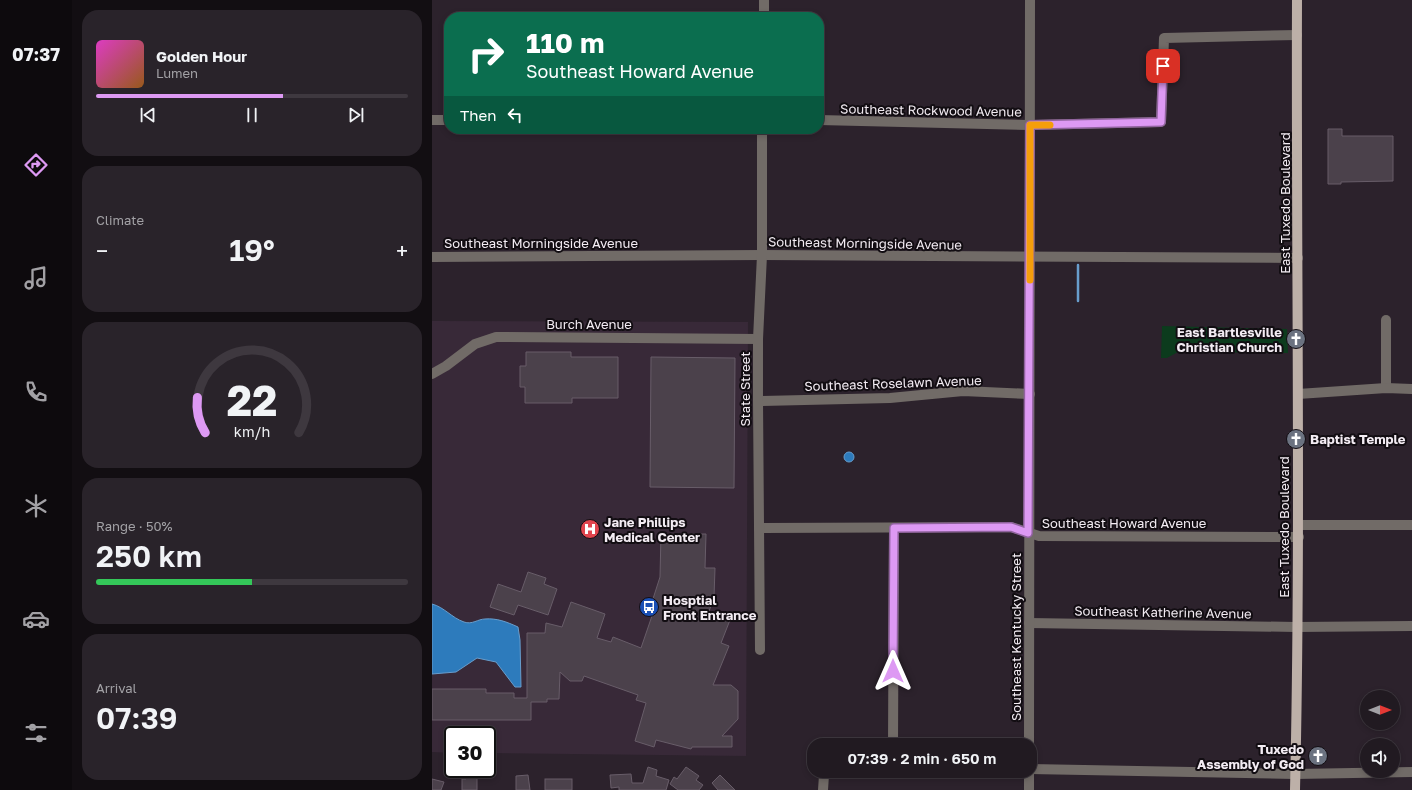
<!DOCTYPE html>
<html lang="en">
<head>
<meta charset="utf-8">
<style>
	:root { --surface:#211a21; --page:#29232a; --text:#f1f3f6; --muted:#a2a1a5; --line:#3e383f; --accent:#dd99f3 }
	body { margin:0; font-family:"Golos Text",sans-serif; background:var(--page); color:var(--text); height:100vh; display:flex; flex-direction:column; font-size:15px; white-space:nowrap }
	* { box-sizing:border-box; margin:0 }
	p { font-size:13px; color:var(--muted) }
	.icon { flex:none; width:22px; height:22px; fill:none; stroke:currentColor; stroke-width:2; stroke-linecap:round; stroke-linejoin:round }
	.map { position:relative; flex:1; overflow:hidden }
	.panel { display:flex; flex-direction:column; gap:10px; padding:10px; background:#120e12; width:360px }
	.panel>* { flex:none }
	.banner { position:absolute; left:12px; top:12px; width:380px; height:122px; border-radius:16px; box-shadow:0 2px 6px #0003,0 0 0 1px var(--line); background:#0b6e4f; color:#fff; overflow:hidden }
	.needle { width:26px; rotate:90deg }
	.buttons { position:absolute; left:928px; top:690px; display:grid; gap:8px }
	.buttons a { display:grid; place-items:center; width:40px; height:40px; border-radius:50%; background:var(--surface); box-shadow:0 2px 6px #0003,0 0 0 1px var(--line); font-size:20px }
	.speed { position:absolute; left:12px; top:726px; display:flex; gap:8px; font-size:20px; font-weight:700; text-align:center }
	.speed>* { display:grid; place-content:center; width:52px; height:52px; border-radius:50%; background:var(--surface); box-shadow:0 2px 6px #0003,0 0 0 1px var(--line); line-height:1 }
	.speed .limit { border:2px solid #111; border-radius:6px; background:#fff; color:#111 }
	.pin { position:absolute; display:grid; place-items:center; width:34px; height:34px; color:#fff; margin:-17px; border-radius:8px; box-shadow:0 2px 6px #0006 }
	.me { position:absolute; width:44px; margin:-22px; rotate:0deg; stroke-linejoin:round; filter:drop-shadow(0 0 3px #0008) }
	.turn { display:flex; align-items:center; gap:14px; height:84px; padding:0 16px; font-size:18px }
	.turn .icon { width:52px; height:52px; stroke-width:2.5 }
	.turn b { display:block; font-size:28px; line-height:34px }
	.then { display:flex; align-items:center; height:38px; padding:0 16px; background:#0003; gap:8px; font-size:15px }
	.big { font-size:30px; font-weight:600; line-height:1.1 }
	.panel .widget { flex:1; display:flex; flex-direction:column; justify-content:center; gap:6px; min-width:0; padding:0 14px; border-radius:16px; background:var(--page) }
	.panel .dial { align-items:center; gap:0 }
	.dial svg { height:104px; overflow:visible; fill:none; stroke:var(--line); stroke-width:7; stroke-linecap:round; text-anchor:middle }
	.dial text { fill:var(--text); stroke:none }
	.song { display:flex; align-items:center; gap:12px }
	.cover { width:48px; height:48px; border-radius:6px; background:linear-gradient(135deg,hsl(310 70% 55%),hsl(30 70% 35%)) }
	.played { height:4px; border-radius:2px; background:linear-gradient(90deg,var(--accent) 60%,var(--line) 60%) }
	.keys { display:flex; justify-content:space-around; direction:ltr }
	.heat { display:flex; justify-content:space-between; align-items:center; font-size:22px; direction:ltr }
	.charge { height:6px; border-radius:3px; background:linear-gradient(90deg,#34c759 50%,var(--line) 0) }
	.trip { position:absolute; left:375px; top:738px; width:230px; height:40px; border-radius:16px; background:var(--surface); box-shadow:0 2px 6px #0003,0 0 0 1px var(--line); font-weight:600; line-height:40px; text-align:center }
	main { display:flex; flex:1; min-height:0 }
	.menu { display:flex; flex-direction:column; width:72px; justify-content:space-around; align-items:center; background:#0d0a0d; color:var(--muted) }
	.menu .icon { width:28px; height:28px }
	.menu .current { color:var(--accent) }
	.menu b { font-size:18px; color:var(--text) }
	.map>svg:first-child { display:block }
	.built { fill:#382938 }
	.green { fill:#0c3b1d }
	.water { fill:#2d7bbc; stroke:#689dcc }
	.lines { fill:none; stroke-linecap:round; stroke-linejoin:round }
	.stream { stroke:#689dcc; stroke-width:2.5 }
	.building { fill:#4b414b; stroke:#685d69 }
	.minor { stroke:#716b67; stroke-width:10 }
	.major { stroke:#bdb0a8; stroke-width:10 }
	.route-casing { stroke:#90639e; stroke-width:10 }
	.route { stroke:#dd99f3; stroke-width:7 }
	.slow { stroke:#f59e0b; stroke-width:7 }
	.labels { text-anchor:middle; stroke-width:4; stroke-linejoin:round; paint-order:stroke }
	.street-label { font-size:13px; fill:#f3ecf3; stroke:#120d12 }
	.poi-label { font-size:13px; font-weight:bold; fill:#f3ecf3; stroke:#120d12; text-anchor:start }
</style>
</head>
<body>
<main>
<nav class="menu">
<b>07:37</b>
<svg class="icon current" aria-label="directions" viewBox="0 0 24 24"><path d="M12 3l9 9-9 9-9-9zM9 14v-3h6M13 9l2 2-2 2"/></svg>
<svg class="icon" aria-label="music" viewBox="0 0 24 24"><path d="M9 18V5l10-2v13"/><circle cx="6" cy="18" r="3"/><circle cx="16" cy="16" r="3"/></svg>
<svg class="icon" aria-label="phone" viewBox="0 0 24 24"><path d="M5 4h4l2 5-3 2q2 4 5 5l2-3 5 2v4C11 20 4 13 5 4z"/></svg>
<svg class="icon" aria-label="climate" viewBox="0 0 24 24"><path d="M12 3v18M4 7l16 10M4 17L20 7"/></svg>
<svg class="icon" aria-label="car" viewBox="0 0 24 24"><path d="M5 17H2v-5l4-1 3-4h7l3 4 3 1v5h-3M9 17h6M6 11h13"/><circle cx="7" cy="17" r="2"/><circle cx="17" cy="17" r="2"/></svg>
<svg class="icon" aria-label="filters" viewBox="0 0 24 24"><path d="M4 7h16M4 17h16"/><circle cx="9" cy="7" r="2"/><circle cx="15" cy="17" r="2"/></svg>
</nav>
<section class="panel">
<div class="widget">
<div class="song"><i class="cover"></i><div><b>Golden Hour</b><p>Lumen</p></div></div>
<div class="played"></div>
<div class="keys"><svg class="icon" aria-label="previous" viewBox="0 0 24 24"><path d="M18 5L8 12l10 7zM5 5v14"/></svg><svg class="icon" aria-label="pause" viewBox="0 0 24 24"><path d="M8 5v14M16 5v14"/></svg><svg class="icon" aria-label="next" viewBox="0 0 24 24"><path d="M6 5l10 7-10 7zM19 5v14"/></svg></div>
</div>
<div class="widget"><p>Climate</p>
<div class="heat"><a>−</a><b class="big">19°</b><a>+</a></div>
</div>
<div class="widget dial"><svg viewBox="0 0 100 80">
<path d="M14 69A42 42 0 1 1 86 69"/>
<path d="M14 69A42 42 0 0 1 8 42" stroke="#dd99f3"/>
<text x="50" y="56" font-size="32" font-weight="700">22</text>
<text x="50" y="72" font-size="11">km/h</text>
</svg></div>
<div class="widget"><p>Range · 50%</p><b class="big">250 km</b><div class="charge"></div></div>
<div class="widget"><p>Arrival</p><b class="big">07:39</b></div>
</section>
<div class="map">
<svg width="980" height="790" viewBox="0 0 980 790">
	<rect width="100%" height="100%" fill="#2c222c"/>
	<polygon class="built" points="0,321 316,322 314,756 55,753 55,735 21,735 21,753 0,752"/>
	<polygon class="green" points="730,326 855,329 856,353 746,352 735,358 729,358"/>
	<g class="water">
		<circle cx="417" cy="457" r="5"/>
		<path d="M 0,604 C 12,607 20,618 32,622 C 40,625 46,619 53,619 C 65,618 75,622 86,627 L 88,640 L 89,687 L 83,687 L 64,662 L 45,658 L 24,672 L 0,674 Z"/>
	</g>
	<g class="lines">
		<polyline class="stream" points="646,265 646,301"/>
	</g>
	<g class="building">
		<polygon points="896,129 910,129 910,136 961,136 961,181 909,182 909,184 896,184"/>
		<polygon points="94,352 139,352 139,357 186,357 186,398 140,398 140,403 93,403 93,387 88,387 88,366 94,366"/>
		<polygon points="219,357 303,358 302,488 218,487"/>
		<polygon points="229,534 274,534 273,568 283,568 282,597 274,620 298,620 289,643 297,646 281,685 299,685 306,691 306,719 290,736 300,736 300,747 260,747 259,749 224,740 222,747 203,741 214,703 204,700 206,695 152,676 150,681 138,681 128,672 127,699 115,699 115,702 99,702 99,720 0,720 0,689 54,689 54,693 82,693 82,698 95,698 95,633 113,633 114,623 130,627 139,602 173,614 165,638 179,642 181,637 209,648 222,610 219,605 228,577"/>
		<polygon points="96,572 114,578 112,584 125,589 116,615 86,605 82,615 58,607 66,584 89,592"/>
		<polygon points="216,767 225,770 224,776 237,780 234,790 187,790 187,787 179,788 178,775 199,774 200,783 211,783"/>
		<polygon points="254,767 267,776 264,780 271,785 267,790 246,790 238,784 242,777 245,779"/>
		<polygon points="34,770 45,770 45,790 30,790 30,779 34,779"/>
		<polygon points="96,775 98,790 84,790 84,776"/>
		<polygon points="288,775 303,790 286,790 280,783"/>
		<polygon points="0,779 12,782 9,790 0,790"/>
		<rect x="113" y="779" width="27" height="11"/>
	</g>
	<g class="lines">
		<g class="minor">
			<polyline points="332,17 332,0"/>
			<polyline points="0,120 17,120"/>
			<polyline points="387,120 598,125 729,122 732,38 865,35"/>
			<polyline points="0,257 330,255 866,258"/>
			<polyline points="954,320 954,388"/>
			<polyline points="0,374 14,366 43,344 64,337 326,339"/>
			<polyline points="866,394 954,388 980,389"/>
			<polyline points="326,401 458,398 531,391 598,394"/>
			<polyline points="867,525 980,525"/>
			<polyline points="327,528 579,527 607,536 867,537"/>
			<polyline points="597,623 864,627 980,626"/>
			<polyline points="328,650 326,401 326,339 330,255 330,129"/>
			<polyline points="461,745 462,528"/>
			<polyline points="597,745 598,0"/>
			<polyline points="598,769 863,774 980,772"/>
			<polyline points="391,790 392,775 398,771"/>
			<polyline points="597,790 597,771"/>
		</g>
		<path class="major" d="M 863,790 C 869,527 864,263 865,0"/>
	</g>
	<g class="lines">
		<g class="route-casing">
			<polyline id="route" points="461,671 462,528 579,527 596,533 598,125 729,122 731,66"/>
		</g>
		<use href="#route" class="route"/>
		<polyline class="slow" points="598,280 598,125 618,125"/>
	</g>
	<defs>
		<g id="church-disc" transform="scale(1)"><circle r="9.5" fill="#6b7280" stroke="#120d12"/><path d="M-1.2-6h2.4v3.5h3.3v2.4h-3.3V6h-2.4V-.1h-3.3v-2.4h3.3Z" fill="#fff"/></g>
		<g id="hospital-disc" transform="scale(1)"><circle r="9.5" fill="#e0444e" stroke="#120d12"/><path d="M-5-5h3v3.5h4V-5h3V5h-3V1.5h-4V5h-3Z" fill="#fff"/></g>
		<g id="bus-disc" transform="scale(1)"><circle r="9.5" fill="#1a4fb4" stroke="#120d12"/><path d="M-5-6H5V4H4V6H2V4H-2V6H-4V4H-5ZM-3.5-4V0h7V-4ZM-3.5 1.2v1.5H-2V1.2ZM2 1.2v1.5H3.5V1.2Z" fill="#fff"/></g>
	</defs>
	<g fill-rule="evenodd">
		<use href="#church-disc" x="864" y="339"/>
		<use href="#church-disc" x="864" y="439"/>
		<use href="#hospital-disc" x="158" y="529"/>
		<use href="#bus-disc" x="217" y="607"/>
		<use href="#church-disc" x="886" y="756"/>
	</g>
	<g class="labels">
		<g class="street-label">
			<text transform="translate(499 110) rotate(1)" y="5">Southeast Rockwood Avenue</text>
			<text transform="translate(853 203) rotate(-90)" y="5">East Tuxedo Boulevard</text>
			<text x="109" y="248">Southeast Morningside Avenue</text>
			<text transform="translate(433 243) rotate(1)" y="5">Southeast Morningside Avenue</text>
			<text x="157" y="329">Burch Avenue</text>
			<text transform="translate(461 383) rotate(-2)" y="5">Southeast Roselawn Avenue</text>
			<text transform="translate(313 389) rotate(-90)" y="5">State Street</text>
			<text x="692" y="528">Southeast Howard Avenue</text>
			<text transform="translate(852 527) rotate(-90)" y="5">East Tuxedo Boulevard</text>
			<text transform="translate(731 612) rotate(1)" y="5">Southeast Katherine Avenue</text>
			<text transform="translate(584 637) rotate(-90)" y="5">Southeast Kentucky Street</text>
		</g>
		<g class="poi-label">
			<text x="850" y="337" text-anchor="end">East Bartlesville<tspan x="850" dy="15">Christian Church</tspan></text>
			<text x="878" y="444">Baptist Temple</text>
			<text x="172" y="527">Jane Phillips<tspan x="172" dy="15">Medical Center</tspan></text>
			<text x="231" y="605">Hosptial<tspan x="231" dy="15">Front Entrance</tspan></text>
			<text x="872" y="754" text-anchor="end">Tuxedo<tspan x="872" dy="15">Assembly of God</tspan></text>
		</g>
	</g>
</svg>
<div class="buttons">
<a><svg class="needle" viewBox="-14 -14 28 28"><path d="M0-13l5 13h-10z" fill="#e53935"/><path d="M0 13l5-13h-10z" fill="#a2a1a5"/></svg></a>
<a><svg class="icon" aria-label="sound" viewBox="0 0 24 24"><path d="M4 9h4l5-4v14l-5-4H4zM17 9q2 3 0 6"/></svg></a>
</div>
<div class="speed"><div class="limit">30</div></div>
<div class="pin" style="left:731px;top:66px;background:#d93025"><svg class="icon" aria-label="arrive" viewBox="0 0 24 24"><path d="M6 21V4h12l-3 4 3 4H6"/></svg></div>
<svg class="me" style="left:461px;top:671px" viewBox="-20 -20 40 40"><path d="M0-17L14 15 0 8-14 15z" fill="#dd99f3" stroke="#fff" stroke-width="4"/></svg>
<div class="trip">07:39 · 2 min · 650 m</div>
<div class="banner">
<div class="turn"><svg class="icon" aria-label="right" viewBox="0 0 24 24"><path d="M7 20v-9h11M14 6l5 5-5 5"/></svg><div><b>110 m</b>Southeast Howard Avenue</div></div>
<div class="then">Then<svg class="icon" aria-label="left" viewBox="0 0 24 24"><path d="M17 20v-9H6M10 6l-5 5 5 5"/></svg></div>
</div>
</div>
</main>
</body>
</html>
